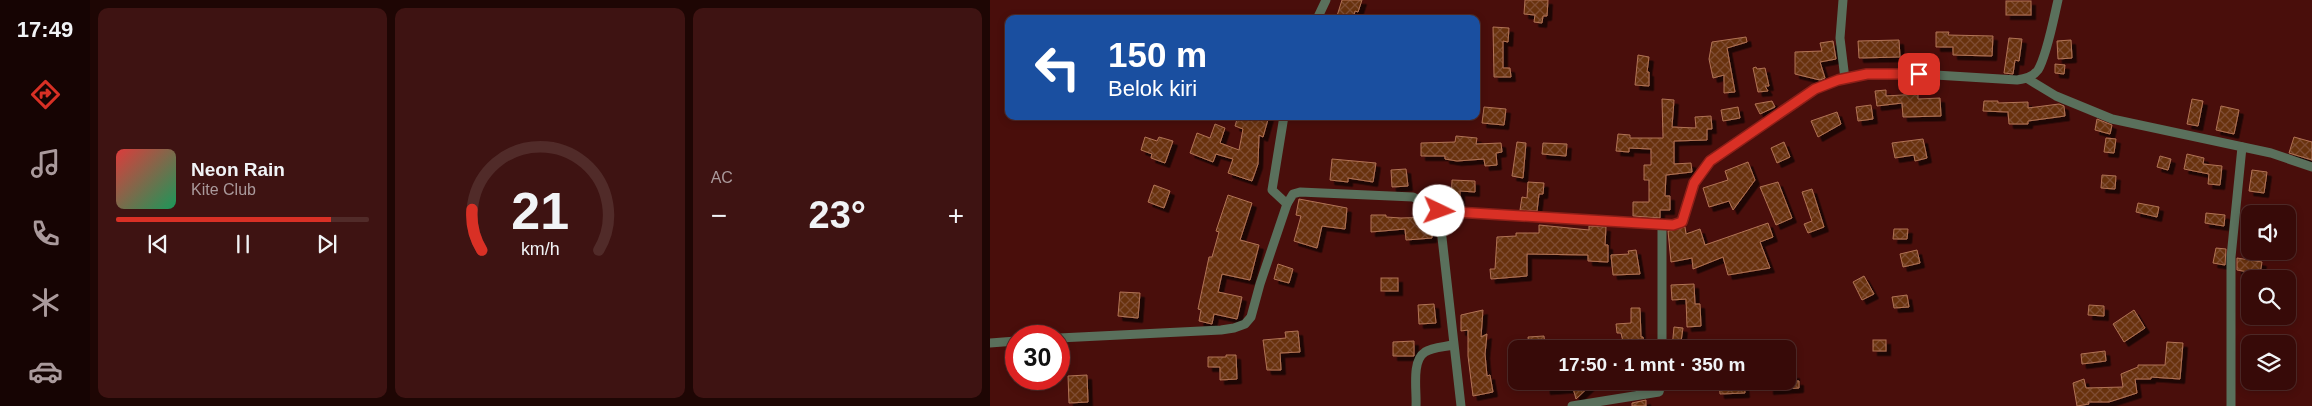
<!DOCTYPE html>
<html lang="id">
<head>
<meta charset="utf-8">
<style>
	:root { --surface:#370a08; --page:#3e1312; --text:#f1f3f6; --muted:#aa9a9c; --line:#512b29; --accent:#d93025 }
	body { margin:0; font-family:Arial,sans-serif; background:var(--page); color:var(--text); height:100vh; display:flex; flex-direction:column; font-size:19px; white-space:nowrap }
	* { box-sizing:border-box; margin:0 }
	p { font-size:16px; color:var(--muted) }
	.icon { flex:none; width:28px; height:28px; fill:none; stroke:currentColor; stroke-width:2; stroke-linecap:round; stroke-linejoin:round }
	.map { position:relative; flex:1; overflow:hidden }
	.panel { display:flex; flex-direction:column; gap:8px; padding:8px; background:#1e0604; width:900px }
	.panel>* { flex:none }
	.top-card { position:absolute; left:15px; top:15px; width:475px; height:105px; border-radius:10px; box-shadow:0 2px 8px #0003,0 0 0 1px var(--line); background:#1a4fa0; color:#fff; overflow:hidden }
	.controls { position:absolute; left:1251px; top:205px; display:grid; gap:10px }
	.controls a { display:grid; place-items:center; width:55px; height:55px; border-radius:10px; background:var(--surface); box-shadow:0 2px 8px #0003,0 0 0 1px var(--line); font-size:25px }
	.speed { position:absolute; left:15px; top:325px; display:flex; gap:10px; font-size:25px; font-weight:700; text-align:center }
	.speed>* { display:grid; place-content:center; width:65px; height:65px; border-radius:50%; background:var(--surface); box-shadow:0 2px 8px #0003,0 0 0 1px var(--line); line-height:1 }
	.speed .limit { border:8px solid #d22; background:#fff; color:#111 }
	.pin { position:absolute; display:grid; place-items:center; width:42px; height:42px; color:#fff; margin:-21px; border-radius:10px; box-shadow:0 2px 8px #0006 }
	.me { position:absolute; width:55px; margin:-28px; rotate:93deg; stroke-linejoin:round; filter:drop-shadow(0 0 4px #0008) }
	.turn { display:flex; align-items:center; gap:18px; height:105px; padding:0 20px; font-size:22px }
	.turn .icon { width:65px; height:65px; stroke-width:2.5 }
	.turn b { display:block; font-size:35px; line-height:42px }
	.big { font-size:38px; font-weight:600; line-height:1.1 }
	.panel .tile { flex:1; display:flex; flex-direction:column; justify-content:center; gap:8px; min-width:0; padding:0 18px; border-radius:10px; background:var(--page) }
	.panel .dial { align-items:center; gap:0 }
	.dial svg { height:130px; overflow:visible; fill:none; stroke:var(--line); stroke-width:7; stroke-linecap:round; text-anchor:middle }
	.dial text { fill:var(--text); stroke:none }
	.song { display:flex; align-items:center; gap:15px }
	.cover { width:60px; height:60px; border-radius:8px; background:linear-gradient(135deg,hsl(0 70% 55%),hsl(150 70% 35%)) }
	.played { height:5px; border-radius:2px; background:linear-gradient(90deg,var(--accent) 85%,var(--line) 85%) }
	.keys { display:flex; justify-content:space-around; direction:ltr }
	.heat { display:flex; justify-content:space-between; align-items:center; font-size:28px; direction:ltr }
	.panel .tiles { flex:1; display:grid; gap:8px; grid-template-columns:repeat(3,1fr) }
	.trip { position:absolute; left:518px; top:340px; width:288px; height:50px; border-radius:10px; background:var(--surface); box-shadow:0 2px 8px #0003,0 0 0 1px var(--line); font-weight:600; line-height:50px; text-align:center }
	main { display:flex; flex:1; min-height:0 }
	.menu { display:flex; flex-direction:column; width:90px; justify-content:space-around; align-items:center; background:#160403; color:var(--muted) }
	.menu .icon { width:35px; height:35px }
	.menu .active { color:var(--accent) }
	.menu b { font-size:22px; color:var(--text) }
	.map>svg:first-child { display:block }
	.building { fill:url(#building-cross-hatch); stroke:#b17354; filter:url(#shadow) }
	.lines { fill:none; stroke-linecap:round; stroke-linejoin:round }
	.street { stroke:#5a705c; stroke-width:9 }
	.route-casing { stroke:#8d1f18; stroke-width:12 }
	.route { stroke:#d93025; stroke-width:9 }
</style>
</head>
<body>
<main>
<nav class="menu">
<b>17:49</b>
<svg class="icon active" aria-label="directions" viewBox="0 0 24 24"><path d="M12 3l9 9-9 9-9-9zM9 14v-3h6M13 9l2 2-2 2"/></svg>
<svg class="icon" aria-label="music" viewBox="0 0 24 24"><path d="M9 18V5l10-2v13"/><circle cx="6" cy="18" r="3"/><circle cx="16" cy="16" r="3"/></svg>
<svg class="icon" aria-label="phone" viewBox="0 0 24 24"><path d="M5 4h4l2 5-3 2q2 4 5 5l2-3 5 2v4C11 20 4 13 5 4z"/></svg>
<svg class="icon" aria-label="climate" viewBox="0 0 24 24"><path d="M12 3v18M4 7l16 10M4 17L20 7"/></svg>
<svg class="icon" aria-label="car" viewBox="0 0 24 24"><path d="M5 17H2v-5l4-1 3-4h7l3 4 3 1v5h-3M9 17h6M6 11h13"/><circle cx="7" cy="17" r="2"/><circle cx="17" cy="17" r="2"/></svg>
</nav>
<section class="panel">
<div class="tiles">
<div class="tile">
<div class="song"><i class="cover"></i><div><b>Neon Rain</b><p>Kite Club</p></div></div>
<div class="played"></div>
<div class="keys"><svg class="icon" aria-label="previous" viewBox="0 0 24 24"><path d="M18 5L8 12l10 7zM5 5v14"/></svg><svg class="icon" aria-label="pause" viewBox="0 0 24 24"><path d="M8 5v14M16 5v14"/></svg><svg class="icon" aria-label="next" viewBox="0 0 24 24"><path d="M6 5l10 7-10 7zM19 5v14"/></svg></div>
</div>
<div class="tile dial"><svg viewBox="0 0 100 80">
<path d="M14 69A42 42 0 1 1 86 69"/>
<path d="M14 69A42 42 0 0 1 8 44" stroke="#d93025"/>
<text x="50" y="56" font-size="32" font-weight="700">21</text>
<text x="50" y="72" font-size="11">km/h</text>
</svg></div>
<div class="tile"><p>AC</p>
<div class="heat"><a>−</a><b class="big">23°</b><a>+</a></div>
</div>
</div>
</section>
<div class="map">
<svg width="1322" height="406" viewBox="0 0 1322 406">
	<defs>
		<pattern id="building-cross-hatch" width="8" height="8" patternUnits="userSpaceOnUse" patternTransform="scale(1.25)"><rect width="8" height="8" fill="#683111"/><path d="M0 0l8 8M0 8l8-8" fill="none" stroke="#7f4e33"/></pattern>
		<filter id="shadow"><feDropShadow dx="4.5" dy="4.5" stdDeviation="0" flood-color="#0009"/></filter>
	</defs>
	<rect width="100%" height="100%" fill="#490e0b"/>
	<g class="building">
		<polygon points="352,0 372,0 368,12 365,11 363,19 346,19"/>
		<polygon points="535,0 558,0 557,16 553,16 552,23 544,22 545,15 534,14"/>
		<rect x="1016" y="1" width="25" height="14"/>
		<polygon points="503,27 519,28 518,42 513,41 513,68 520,68 521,77 504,77"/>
		<polygon points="946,32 959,32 958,35 1003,36 1002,56 963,55 963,47 946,47"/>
		<polygon points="756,37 757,42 737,48 745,92 734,93 734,75 723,78 719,59 722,42"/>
		<polygon points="1019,38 1032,39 1029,61 1025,60 1023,74 1014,73"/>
		<polygon points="909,40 910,57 869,58 868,41"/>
		<polygon points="1081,40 1082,58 1068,59 1067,41"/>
		<polygon points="843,41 846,59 830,62 835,78 830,80 805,74 805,52 832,51 830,43"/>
		<polygon points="648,55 659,57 657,72 659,72 659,86 645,85"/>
		<polygon points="1065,64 1075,65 1074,74 1065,73"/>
		<polygon points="766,67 767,69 775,68 779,86 775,86 778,91 768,92 763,68"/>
		<polygon points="896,90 896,96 928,94 928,99 950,98 951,116 913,117 912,103 887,106 885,91"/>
		<polygon points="672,99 684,100 682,127 706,128 705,117 721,116 722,129 717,129 717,140 684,141 684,164 701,163 702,172 676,175 675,196 680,196 680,210 670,210 670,218 643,216 643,202 659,202 659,180 654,180 654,165 661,165 661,149 639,148 639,152 626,151 628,134 640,135 640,138 673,138"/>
		<polygon points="1202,99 1213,101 1208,126 1197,124"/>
		<polygon points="782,101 785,107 770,114 765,104"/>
		<polygon points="994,101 1008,101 1008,103 1038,102 1038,108 1069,104 1074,106 1075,116 1038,121 1038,124 1019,124 1018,112 993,111"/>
		<polygon points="881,105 883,119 868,121 866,107"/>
		<polygon points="1231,106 1249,110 1244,134 1226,130"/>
		<polygon points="494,107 516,109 514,125 492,123"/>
		<polygon points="748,107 750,118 733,121 731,110"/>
		<polygon points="847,112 851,124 828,137 821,121"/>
		<polygon points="248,116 279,116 273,137 269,135 268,164 262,181 238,173 243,159 226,154 223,162 200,153 207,133 220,138 225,124 235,128 230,143 249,150 253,129 245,126"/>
		<polygon points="1107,119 1122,125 1120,134 1105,130"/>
		<polygon points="466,136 487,138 486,144 511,143 512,152 506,153 507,165 495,166 494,159 467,161 455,159 455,156 431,156 431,143 465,142"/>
		<polygon points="155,137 167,141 169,137 183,141 175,163 161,158 162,154 151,150"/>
		<polygon points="1304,137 1322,142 1322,160 1299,153"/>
		<polygon points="1116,138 1126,139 1124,153 1114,152"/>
		<polygon points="933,139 937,158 925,161 924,155 905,158 902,143"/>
		<polygon points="527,142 536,143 533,178 522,176"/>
		<polygon points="794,142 800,157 787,163 781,148"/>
		<polygon points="553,143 577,144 576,156 552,154"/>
		<polygon points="1197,154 1214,158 1213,164 1232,166 1230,185 1218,184 1219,174 1194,169"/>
		<polygon points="1170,156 1181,159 1178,170 1167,167"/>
		<polygon points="342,159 386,163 383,182 358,178 358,182 340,180"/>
		<polygon points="758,162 765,180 743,210 739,201 719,207 713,188 738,180 735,171"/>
		<polygon points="416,169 418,186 402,187 401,170"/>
		<polygon points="1262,170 1277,172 1274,193 1259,191"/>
		<polygon points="1112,175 1126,176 1125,189 1111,188"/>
		<polygon points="462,180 485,181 485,192 470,191 470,203 461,203"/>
		<polygon points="538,182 554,183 553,194 549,194 547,211 530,210 532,197 537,198"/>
		<polygon points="788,182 802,218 786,225 770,187"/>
		<polygon points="164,185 180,191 174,208 158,202"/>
		<polygon points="822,189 834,227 818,233 814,224 822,221 812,192"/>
		<polygon points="238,195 262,203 250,240 269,245 260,280 232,274 228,292 252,297 247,319 224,314 222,324 209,321 211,310 208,309 219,257 222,257 229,232 226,231"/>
		<polygon points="309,199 357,208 355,229 332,226 327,248 304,241 311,216 306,215"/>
		<polygon points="1148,203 1169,207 1167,217 1146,212"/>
		<polygon points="1216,213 1235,215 1234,226 1215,223"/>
		<polygon points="381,215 396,215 396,217 411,218 442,217 442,238 416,240 415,229 381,232"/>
		<polygon points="778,223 783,237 770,242 780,268 738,275 733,257 703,269 702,258 681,262 678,231 695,227 696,234 710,229 715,245"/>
		<polygon points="549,225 599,230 599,226 616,227 615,245 618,245 618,262 598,261 598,255 537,254 537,276 501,279 500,269 505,269 507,237 526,236 526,233 549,233"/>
		<polygon points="904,229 918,229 917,239 903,239"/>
		<polygon points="1226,248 1236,249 1235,265 1223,263"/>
		<polygon points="646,250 650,274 623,275 621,255 639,254 638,251"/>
		<polygon points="927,250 930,263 913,267 910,254"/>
		<polygon points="1247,258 1272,262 1270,274 1247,270"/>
		<polygon points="288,264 303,269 299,283 284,279"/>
		<polygon points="874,276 884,294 872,300 863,282"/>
		<rect x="391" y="278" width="17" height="13"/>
		<polygon points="704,284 705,304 710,304 711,326 697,327 696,299 682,300 681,285"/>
		<polygon points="130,292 150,293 148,318 128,316"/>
		<polygon points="917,295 919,307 904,308 902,297"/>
		<polygon points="444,304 446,323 429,324 428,305"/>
		<polygon points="1099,305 1114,306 1114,316 1098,315"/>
		<polygon points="641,308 650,308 651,337 653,337 654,346 634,346 631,333 627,333 626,324 641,323"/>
		<polygon points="493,310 491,337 497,334 495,354 497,376 500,375 503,392 483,396 478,356 478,330 471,331 471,315"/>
		<polygon points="1144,310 1155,328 1134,342 1123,324"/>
		<polygon points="684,327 693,328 690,348 682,348"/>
		<polygon points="308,331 310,352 290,353 291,370 277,370 273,340 296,338 295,332"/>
		<polygon points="554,336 555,346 539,347 538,337"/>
		<rect x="883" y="340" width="13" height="11"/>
		<polygon points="424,341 424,356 403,356 403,342"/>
		<polygon points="1177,342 1193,343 1190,379 1161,377 1161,379 1145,379 1147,393 1119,402 1098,402 1099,404 1087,406 1083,383 1094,379 1096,388 1133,387 1131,374 1148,367 1148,365 1175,365"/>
		<polygon points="1115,351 1116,361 1092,364 1091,354"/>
		<polygon points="236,355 246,355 247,379 230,380 230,367 218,367 218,357 236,357"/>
		<polygon points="805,374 805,381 809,381 809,388 779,390 779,381 796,381 796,375"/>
		<polygon points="97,375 98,402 79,403 78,376"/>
		<polygon points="555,381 605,381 586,399 583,388 556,390"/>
		<polygon points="639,381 655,381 655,388 640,390"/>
		<polygon points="729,381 754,381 755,393 730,394"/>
		<polygon points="656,400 656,406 642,406 642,403"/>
	</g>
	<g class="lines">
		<g class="street">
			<polyline points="853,0 850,38 855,79"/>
			<polyline points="327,19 336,0"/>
			<polyline points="1038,79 1066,96 1122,119 1281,153 1322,167"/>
			<polyline points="294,116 282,190 297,204"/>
			<polyline points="449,211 471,406"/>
			<polyline points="672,225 672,349"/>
			<path d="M 69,338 L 231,330 L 244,328 L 255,324 L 261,317 L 270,284 L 297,204 L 303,194 L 310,192 L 423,197 L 449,211 L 683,225 L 692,222 L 704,183 L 720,161 L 825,89 L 847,80 L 877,74 L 929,74 L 1027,80 C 1035,79 1043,77 1048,70 C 1057,55 1064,17 1068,0"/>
			<polyline points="0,343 26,341"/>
			<path d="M 426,406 C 427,391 421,361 435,352 C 442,347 454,347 463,345"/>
			<polyline points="582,406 669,392 672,381"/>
			<polyline points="1241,406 1241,257 1252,147"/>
		</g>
	</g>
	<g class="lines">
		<g class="route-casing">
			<polyline id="route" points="449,211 683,225 692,222 704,183 720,161 825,89 848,80 877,74 929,74"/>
		</g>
		<use href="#route" class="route"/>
	</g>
</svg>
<div class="controls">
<a><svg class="icon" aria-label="sound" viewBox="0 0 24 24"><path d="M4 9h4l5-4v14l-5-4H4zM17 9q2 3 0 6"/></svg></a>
<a><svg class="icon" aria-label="search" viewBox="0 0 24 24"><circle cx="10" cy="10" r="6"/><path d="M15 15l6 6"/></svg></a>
<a><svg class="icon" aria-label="layers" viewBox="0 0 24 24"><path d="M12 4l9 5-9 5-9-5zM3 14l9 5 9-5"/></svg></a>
</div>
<div class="speed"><div class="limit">30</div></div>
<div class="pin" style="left:929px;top:74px;background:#d93025"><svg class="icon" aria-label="arrive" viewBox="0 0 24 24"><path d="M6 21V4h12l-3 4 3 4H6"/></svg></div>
<svg class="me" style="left:449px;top:211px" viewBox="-20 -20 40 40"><circle r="19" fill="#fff"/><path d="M0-13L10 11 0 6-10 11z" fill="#d93025"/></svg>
<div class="trip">17:50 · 1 mnt · 350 m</div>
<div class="top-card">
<div class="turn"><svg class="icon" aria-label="left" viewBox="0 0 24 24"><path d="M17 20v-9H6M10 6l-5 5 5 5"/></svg><div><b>150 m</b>Belok kiri</div></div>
</div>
</div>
</main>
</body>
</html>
